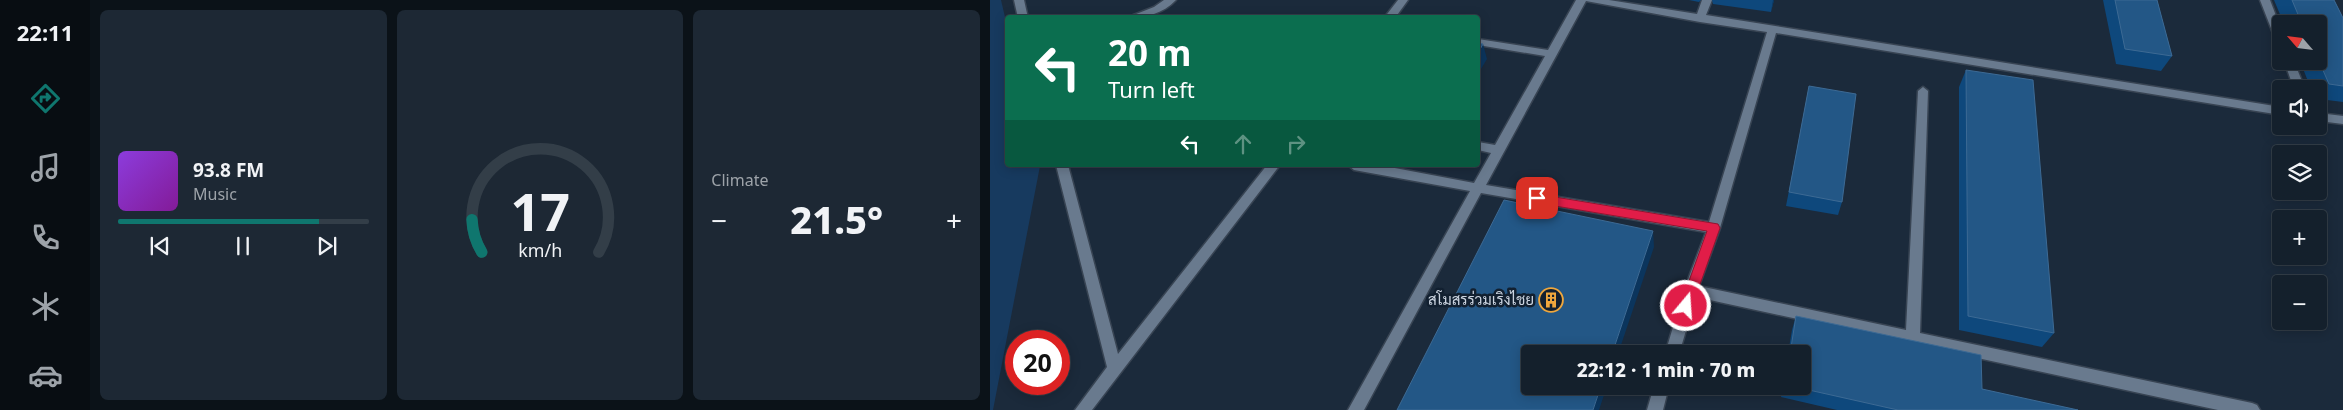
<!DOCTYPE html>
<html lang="en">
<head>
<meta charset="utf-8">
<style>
	:root { --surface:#14202c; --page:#1d2834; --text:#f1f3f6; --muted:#9da3a9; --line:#333e48; --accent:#0f766e }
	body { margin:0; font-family:"Noto Sans",Sarabun,sans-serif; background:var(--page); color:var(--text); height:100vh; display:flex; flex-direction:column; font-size:19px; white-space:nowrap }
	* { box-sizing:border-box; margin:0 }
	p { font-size:16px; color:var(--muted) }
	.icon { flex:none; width:28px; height:28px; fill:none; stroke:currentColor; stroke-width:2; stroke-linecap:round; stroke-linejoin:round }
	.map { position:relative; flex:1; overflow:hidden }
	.drawer { display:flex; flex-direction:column; gap:10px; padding:10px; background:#0b1218; width:900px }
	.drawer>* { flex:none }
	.top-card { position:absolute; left:15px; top:15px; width:475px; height:152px; border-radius:5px; box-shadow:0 2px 12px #0003,0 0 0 1px var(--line); background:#0b6e4f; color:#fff; overflow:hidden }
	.needle { width:32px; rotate:298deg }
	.buttons { position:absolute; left:1282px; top:15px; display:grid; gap:10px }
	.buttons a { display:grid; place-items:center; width:55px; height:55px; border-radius:5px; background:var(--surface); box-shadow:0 2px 12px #0003,0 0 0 1px var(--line); font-size:25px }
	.speed { position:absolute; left:15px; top:330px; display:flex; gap:10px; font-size:25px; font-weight:700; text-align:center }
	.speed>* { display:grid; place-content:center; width:65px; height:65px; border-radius:50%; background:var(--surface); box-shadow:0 2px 12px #0003,0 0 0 1px var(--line); line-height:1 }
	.speed .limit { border:8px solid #d22; background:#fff; color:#111 }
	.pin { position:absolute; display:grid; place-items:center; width:42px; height:42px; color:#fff; margin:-21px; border-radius:10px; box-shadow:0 2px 8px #0006 }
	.me { position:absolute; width:55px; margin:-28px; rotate:18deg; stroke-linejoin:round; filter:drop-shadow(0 0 4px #0008) }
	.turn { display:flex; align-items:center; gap:18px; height:105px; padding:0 20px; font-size:22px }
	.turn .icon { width:65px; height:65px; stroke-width:2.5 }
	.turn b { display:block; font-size:35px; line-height:42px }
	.lanes { display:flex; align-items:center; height:48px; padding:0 20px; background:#0003; justify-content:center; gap:25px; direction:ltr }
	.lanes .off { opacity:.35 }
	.big { font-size:38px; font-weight:800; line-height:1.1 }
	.drawer .card { flex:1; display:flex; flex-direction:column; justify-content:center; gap:8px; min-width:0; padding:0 18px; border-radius:8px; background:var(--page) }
	.drawer .dial { align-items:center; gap:0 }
	.dial svg { height:130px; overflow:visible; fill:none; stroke:var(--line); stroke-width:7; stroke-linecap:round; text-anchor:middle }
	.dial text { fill:var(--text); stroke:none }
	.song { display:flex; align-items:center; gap:15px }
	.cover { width:60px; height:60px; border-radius:8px; background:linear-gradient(135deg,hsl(270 70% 55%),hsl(290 70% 35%)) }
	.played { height:5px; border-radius:2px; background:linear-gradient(90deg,var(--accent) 80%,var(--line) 80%) }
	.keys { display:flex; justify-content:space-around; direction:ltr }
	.heat { display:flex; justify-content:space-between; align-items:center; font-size:28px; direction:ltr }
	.drawer .tiles { flex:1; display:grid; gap:10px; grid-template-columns:repeat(3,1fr) }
	.trip { position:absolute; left:531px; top:345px; width:290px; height:50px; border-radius:5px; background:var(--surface); box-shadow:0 2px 12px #0003,0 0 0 1px var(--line); font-weight:800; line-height:50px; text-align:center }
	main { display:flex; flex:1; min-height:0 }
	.tabs { display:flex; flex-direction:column; width:90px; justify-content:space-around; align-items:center; background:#080d12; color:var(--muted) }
	.tabs .icon { width:35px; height:35px }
	.tabs .selected { color:var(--accent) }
	.tabs b { font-size:22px; color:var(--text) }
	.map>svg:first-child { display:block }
	.green { fill:#173a5f }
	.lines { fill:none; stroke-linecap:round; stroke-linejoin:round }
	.minor-casing { stroke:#384453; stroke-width:3 }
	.minor { fill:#697a8e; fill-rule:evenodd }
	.wall { fill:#0e487c }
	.shaded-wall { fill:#0b355d }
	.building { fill:#235786; stroke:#3d6a94 }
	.route { fill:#e11d48; stroke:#92132f }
	.labels { text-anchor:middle; stroke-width:5; stroke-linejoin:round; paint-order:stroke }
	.poi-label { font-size:15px; fill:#cbd4e0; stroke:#122030; text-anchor:end }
</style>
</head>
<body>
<main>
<nav class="tabs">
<b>22:11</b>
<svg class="icon selected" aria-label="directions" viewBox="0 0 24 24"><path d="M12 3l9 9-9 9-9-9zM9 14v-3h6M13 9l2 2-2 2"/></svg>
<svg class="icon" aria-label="music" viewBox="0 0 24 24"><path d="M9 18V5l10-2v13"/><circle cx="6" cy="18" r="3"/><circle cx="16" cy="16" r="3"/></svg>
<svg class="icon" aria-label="phone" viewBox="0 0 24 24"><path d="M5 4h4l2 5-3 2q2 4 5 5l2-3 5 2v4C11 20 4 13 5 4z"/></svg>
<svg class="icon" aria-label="climate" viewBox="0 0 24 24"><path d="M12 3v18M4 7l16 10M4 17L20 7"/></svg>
<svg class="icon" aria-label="car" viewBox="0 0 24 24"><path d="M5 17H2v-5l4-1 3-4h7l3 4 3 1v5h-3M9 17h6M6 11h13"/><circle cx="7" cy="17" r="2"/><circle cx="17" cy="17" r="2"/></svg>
</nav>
<section class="drawer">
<div class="tiles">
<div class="card">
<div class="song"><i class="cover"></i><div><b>93.8 FM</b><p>Music</p></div></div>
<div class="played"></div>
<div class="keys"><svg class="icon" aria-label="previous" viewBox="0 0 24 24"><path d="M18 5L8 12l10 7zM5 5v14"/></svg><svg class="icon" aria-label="pause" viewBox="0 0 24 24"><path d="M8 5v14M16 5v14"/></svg><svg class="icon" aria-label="next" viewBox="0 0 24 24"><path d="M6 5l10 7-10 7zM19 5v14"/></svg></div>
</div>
<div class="card dial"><svg viewBox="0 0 100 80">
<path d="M14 69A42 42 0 1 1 86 69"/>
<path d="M14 69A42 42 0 0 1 8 49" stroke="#0f766e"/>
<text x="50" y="56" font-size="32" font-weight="700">17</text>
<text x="50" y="72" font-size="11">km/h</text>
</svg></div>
<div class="card"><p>Climate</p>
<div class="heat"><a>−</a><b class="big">21.5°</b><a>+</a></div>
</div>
</div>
</section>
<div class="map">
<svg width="1353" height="410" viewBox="0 0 1353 410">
	<rect width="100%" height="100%" fill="#1b2a3b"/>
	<polygon class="green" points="0,0 11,0 18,30 18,165 50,166 3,410 0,410"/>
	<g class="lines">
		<g class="minor-casing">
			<g id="minor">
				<polygon points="24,0 34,0 38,18 28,18"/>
				<path d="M 174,0 L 186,0 C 173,14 155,18 136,18 L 164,7 Z"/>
				<polygon points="408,0 418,0 405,18 394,18"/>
				<path d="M 586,0 L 619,0 L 707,14 L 712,0 L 722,0 L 716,15 L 1291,107 L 1291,115 L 786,33 L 730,228 L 709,286 L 916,330 L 928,91 L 933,87 L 938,91 L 930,333 L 1262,403 L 1267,405 L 1270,410 L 1228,410 L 706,297 L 689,354 L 675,354 L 694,290 L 716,232 L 491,193 L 374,410 L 358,410 L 480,191 L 364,170 L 358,165 L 389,165 L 484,183 L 501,153 L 488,150 L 488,142 L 505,145 L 555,56 L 488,45 L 488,39 L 558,50 ZM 596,1 L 710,22 L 777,32 L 719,222 L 496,185 Z"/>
				<polygon points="1270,0 1280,0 1291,29 1291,44 1286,41"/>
				<polygon points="1294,61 1304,61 1315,89 1304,89"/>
				<polygon points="1329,113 1353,116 1353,124 1329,121"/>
				<polygon points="66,165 78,165 128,354 277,165 290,165 102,410 85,410 117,367"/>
				<polygon points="664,386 679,386 673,410 657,410"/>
			</g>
		</g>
		<use href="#minor" class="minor"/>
	</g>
	<g class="wall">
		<polygon points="699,0 711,0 709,2"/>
		<polygon points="722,0 784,0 781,12 723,4"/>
		<polygon points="1113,0 1167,0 1182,56 1171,71 1126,64"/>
		<polygon points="1284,0 1344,0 1353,18 1353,102 1329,99 1329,89 1321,89 1310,61 1329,61 1329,24 1294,24"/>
		<polygon points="976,70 1064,333 1052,347 969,330 969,87"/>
		<polygon points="819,86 852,202 848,215 796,206"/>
		<polygon points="806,316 992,389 1088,410 847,410 791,397 793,386 812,386 812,354 798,354 802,330"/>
	</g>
	<g class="shaded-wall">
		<polygon points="783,0 784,0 781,12"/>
		<polygon points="493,44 497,59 488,74 488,53"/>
		<polygon points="663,231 664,247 628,354 622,354"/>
		<polygon points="611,386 617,386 609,410 603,410"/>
	</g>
	<g class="building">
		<polygon points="1125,0 1167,0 1182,56 1135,49"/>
		<polygon points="1302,0 1344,0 1353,18 1353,86 1339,84 1329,61 1329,24 1312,24"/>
		<polygon points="488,43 493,44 488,53"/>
		<polygon points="976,70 1043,80 1064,333 978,316"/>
		<polygon points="819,86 866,94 852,202 799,192"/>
		<polygon points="514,200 663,231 622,354 540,354 540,386 611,386 603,410 407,410"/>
		<polygon points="806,316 991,355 992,389 1088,410 908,410 801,386 812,386 812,354 800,354"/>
	</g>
	<polygon class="route" points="547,194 728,224 730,228 701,310 692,310 690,306 717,231 547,203 541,198"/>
	<defs>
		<g id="building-ring" transform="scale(1.25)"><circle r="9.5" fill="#122030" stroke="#efa73d" stroke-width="1.5"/><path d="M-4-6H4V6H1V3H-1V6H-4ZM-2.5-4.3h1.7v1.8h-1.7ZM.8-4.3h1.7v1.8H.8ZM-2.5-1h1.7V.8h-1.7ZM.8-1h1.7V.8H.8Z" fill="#efa73d"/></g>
	</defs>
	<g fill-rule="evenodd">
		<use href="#building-ring" x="561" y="300"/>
	</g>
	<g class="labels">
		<g class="poi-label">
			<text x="544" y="305">สโมสรร่วมเริงไชย</text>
		</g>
	</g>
</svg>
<div class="buttons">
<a><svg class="needle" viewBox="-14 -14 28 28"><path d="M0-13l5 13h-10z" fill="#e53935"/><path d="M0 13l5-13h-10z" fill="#9da3a9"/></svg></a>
<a><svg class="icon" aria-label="sound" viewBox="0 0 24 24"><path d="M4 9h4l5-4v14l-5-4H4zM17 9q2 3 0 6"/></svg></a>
<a><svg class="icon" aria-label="layers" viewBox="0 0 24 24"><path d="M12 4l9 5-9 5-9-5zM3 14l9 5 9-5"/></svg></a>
<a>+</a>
<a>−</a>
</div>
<div class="speed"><div class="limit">20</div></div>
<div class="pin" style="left:547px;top:198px;background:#d93025"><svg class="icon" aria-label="arrive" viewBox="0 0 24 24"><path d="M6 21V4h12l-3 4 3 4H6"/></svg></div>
<svg class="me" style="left:696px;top:306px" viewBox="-20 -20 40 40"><circle r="17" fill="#e11d48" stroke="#fff" stroke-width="3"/><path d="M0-11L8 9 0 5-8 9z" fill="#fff"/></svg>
<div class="trip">22:12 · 1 min · 70 m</div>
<div class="top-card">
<div class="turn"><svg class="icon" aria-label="left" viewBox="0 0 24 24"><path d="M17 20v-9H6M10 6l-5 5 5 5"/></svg><div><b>20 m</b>Turn left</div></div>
<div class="lanes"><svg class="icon" aria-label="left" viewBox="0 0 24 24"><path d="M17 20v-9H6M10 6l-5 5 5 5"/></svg><svg class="icon off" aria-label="ahead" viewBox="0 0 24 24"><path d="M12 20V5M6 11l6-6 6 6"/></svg><svg class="icon off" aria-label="right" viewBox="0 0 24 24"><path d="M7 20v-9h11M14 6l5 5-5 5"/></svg></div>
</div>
</div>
</main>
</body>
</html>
